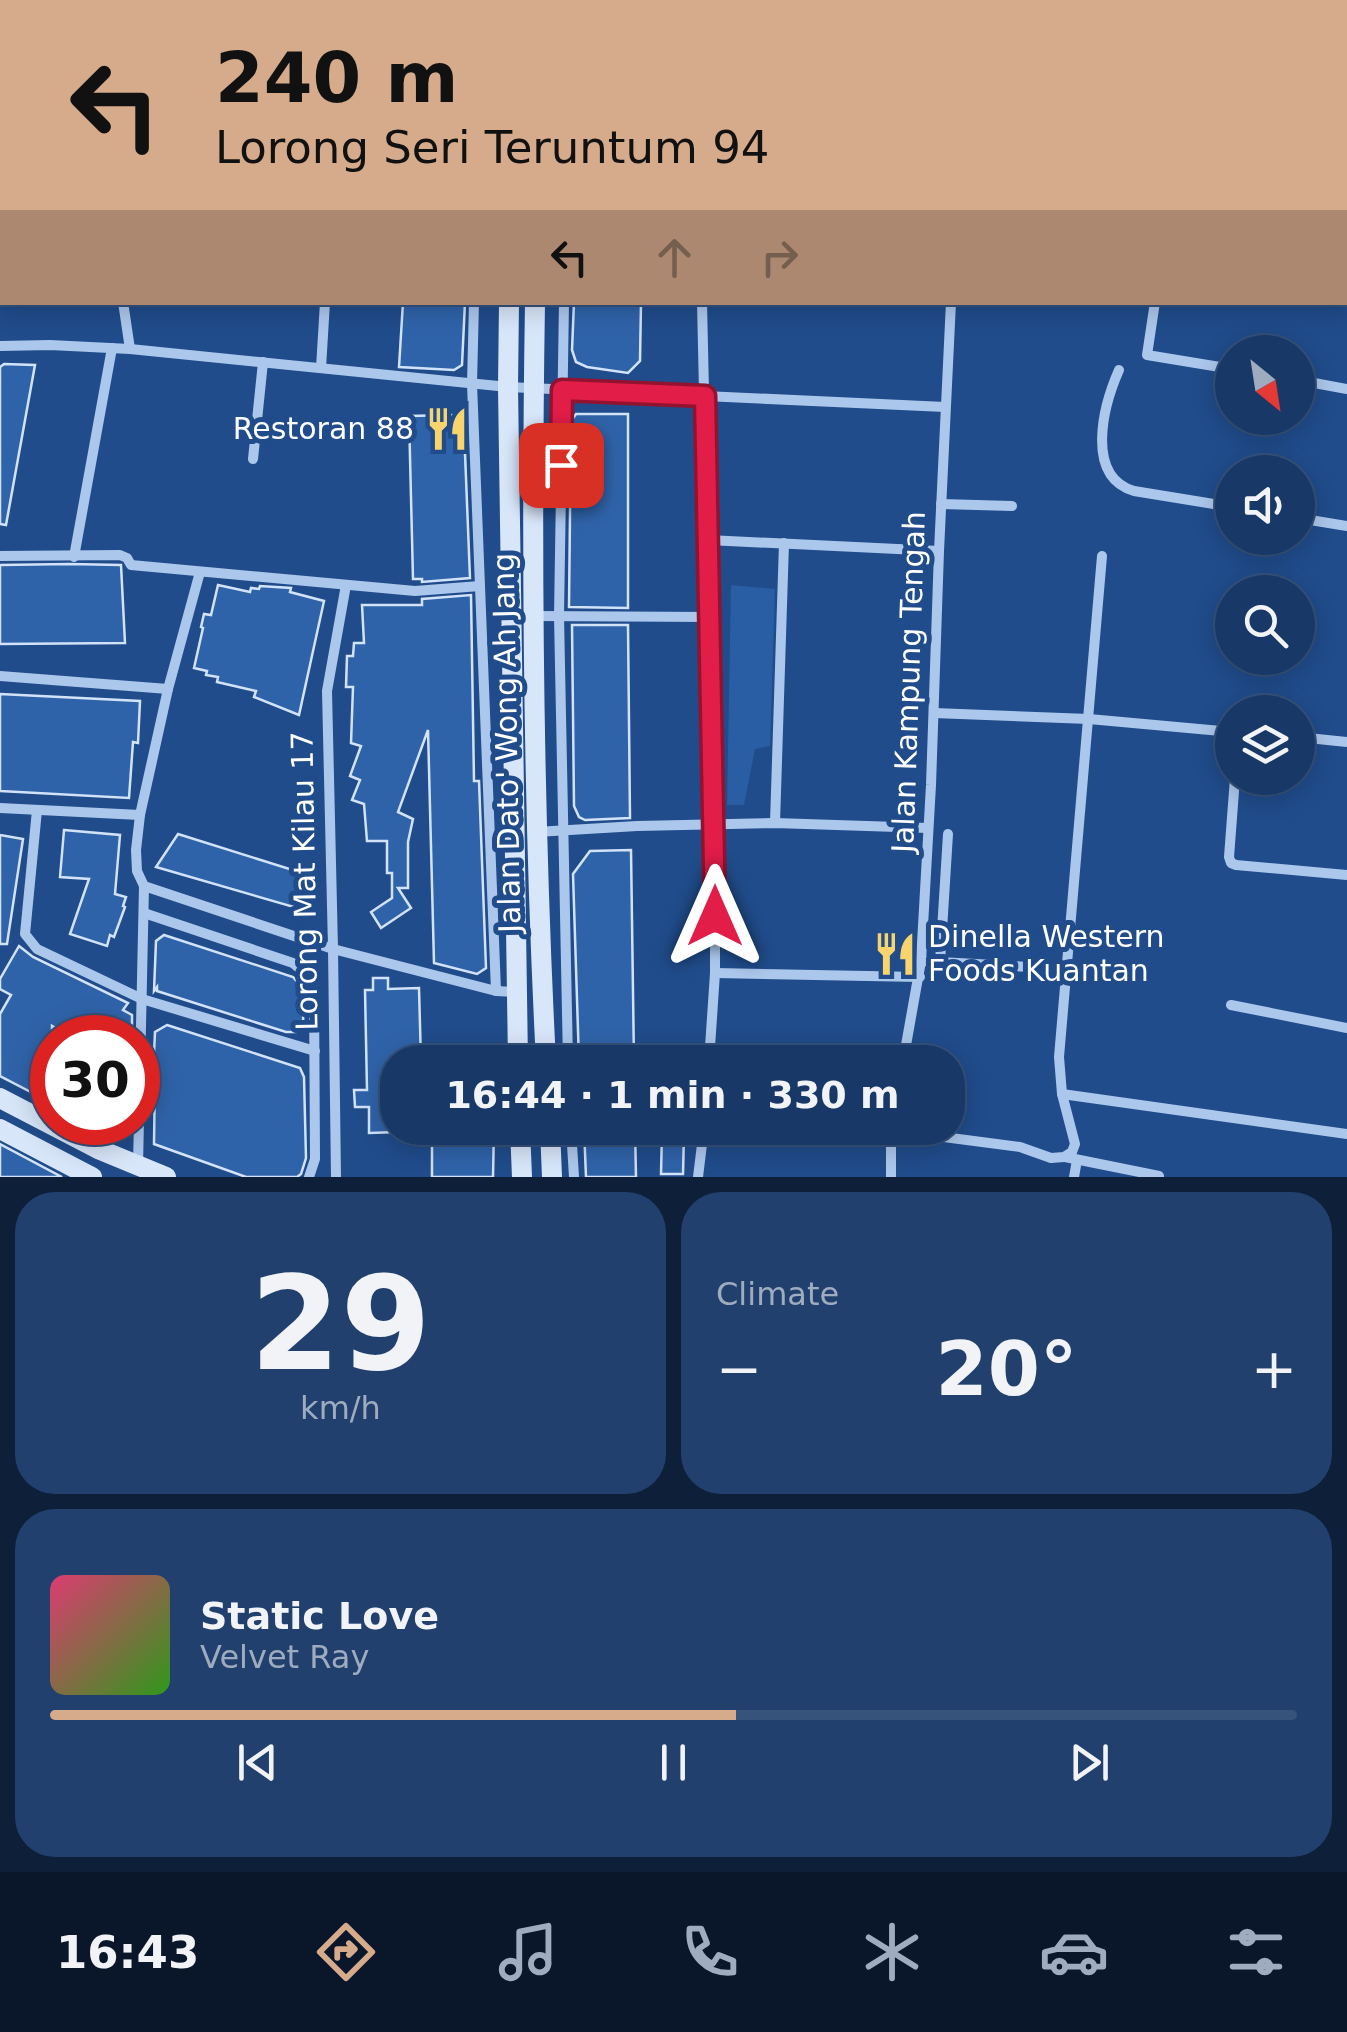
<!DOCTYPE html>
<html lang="en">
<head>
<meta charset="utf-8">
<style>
	:root { --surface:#183968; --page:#21406e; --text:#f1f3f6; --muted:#9facc0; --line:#36537c; --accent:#d6ab8b }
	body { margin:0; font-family:"DejaVu Sans",sans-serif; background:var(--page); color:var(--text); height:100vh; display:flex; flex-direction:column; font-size:38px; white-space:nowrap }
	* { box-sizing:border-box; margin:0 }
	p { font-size:32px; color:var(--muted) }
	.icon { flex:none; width:55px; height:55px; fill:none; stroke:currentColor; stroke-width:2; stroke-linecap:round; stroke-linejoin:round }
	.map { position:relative; height:1177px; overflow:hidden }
	.sheet { display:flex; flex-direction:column; gap:15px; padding:15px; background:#0d1f39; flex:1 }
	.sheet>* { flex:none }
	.guide { position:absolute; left:0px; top:0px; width:1348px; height:305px; box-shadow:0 5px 25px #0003,0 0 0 2px var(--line); background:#d6ab8b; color:#111; overflow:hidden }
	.needle { width:65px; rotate:150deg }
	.buttons { position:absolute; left:1215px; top:335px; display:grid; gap:20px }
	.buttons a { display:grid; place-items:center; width:100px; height:100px; border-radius:50%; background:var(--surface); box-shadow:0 5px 25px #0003,0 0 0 2px var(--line); font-size:50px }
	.speed { position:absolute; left:30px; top:1015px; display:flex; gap:20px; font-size:50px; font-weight:700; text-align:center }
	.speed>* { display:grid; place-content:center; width:130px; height:130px; border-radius:50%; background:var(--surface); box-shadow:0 5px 25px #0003,0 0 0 2px var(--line); line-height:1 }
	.speed .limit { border:15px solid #d22; background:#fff; color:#111 }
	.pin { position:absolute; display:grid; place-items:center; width:85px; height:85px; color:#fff; margin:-42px; border-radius:20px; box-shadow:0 5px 15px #0006 }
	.me { position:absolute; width:110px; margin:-55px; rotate:0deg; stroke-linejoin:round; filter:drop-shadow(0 0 8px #0008) }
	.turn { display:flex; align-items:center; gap:35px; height:210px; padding:0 50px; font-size:45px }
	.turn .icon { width:130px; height:130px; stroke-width:2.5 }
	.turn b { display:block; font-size:70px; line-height:85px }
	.lanes { display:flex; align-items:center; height:95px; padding:0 50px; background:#0003; justify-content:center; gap:50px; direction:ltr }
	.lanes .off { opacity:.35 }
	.big { font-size:75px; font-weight:700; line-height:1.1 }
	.sheet .widget { flex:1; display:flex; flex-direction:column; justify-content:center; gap:15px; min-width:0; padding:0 35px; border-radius:40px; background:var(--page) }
	.sheet .dial { align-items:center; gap:0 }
	.dial b { font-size:130px; line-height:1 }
	.song { display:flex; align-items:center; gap:30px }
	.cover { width:120px; height:120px; border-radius:15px; background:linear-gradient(135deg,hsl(340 70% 55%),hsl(110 70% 35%)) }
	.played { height:10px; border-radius:5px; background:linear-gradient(90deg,var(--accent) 55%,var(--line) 55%) }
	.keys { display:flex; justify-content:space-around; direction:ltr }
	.heat { display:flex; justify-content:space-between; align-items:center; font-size:55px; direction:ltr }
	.sheet .tiles { flex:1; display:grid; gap:15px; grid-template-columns:1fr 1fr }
	.widget:last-child { grid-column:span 2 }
	.trip { position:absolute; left:380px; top:1045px; width:585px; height:100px; border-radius:40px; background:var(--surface); box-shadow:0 5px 25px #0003,0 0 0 2px var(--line); font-weight:700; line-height:100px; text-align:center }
	.tabs { display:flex; height:160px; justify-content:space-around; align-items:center; background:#0a172a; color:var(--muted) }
	.tabs .icon { width:70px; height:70px }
	.tabs .on { color:var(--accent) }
	.tabs b { font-size:45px; color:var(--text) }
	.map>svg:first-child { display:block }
	.green { fill:#295da4 }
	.building { fill:#2f63a9; stroke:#d2e2f9; stroke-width:2.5 }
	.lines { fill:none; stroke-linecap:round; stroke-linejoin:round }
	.street { stroke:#acc7ec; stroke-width:10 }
	.secondary { stroke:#d8e6f9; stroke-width:20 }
	.route-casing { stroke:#92132f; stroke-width:25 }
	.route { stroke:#e11d48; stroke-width:18 }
	.labels { text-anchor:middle; stroke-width:10; stroke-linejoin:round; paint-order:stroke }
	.poi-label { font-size:30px; fill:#fff; stroke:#204c8b; text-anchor:end }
	.street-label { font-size:30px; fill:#fff; stroke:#204c8b }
</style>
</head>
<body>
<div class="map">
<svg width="1347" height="1177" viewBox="0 0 1347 1177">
	<rect width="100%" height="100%" fill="#204c8b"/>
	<polygon class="green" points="731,585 775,589 770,746 755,749 744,805 727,805"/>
	<g class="building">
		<polygon points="403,302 465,302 462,365 454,370 399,367"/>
		<polygon points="574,302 641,302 640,361 628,373 587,367 576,362 572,350"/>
		<polygon points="4,364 35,365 6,525 0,524 0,367"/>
		<polygon points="576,414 628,414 628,608 569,607 571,421"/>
		<polygon points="452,415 464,428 470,578 422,582 422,579 413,579 409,416"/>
		<polygon points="69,564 121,565 125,643 0,644 0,565"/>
		<polygon points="218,585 250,592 251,588 259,589 260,586 291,588 290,592 324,601 299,715 254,697 256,691 217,682 218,677 206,675 207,671 194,668 203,628 201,627 204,614 211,615"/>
		<polygon points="471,595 474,781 479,781 486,968 477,974 434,963 428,730 398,812 413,819 408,842 408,888 398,888 411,908 381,928 371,912 392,898 392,873 387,873 387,841 367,841 364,804 352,800 360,780 350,776 361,746 351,743 353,687 346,687 347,656 353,656 354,643 364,643 362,605 422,605 422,599"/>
		<polygon points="572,625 628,625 630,818 585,820 579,817 574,806"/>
		<polygon points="0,694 140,701 138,743 133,742 129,798 0,791"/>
		<polygon points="64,830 120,835 115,894 126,897 123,906 125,907 114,937 110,935 107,946 70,934 89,879 60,877"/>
		<polygon points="178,834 312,876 304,910 156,867"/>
		<polygon points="0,835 23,839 7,944 0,944"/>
		<polygon points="631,850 634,1062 579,1062 573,874 590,851"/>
		<polygon points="164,935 293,977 304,990 303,1025 296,1032 286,1032 157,991 157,987 154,991 156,941"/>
		<polygon points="19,946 33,957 128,1003 123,1010 132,1015 132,1031 129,1038 73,1038 52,1026 52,1103 0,1076 0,1014 11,995 0,989 0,979"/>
		<polygon points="373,978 388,978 388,989 419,988 421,1062 398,1062 398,1132 369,1133 369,1107 355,1107 354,1090 367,1090 365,990 373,990"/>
		<polygon points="167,1025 300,1068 304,1077 306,1158 301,1174 297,1177 246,1177 154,1144 155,1075 153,1075 155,1032"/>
		<polygon points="432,1128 494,1128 493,1177 432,1177"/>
		<polygon points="584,1128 635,1128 636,1177 586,1177"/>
		<polygon points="662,1133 684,1133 683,1174 661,1174"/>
		<polygon points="0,1144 62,1177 0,1177"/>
	</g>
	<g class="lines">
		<g class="street">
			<polyline points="104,0 104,2"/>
			<polyline points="274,0 274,2"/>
			<polyline points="463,0 463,2"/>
			<polyline points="550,0 551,2"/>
			<polyline points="682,0 682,2"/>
			<polyline points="790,0 790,2"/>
			<polyline points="961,0 961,2"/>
			<polyline points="1303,2 1303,0"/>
			<polyline points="1345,71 1347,72"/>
			<polyline points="0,126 2,126"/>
			<polyline points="1345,153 1347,153"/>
			<polyline points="1345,250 1347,250"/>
			<polyline points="123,302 130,349"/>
			<polyline points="474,302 472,384 496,991"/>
			<polyline points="564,302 559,616 568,1062"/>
			<polyline points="702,302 715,887 715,973 709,1062"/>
			<polyline points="1155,302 1147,355 1232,369"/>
			<polyline points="0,346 50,345 130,349 508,387 945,407"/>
			<polyline points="321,368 325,302"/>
			<path d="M 1119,370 C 1104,404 1084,476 1134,491 L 1232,507"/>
			<polyline points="1298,380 1347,389"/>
			<polyline points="253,459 263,362"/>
			<polyline points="941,504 1012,506"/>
			<polyline points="1298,518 1347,526"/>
			<polyline points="708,540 939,551"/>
			<polyline points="0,556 120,555 127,558 131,565 415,591 480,586"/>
			<polyline points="74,557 112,348"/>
			<polyline points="533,616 711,617"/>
			<polyline points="0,676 168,689"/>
			<polyline points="934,713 1089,719 1232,732"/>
			<polyline points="1298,737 1347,742"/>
			<polyline points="1235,778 1229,857 1231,863 1236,865 1347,875"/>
			<polyline points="0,808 140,815"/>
			<polyline points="37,810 25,934 37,949 142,999 315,1051"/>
			<polyline points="775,823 784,543"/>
			<polyline points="536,832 637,826 775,823 928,828"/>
			<polyline points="144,886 333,949 496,991 515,992"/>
			<polyline points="144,913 293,963 307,975 314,990 315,1159 309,1177"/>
			<polyline points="921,961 1066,969"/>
			<polyline points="940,962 948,834"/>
			<polyline points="715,973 920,977"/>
			<polyline points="1231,1005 1347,1028"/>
			<polyline points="903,1062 921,961 931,785 939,551 951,302"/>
			<polyline points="1062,1094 1347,1134"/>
			<polyline points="571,1128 574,1177"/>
			<polyline points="891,1128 891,1177"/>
			<polyline points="890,1130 1020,1147 1051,1158 1064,1157 1072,1152 1075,1144 1062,1094 1059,1057 1102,556"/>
			<polyline points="1065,1157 1159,1176"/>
			<polyline points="138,1166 144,886 137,871 136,850 140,815 168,689 200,572"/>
			<polyline points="336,1177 333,949 327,691 346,585"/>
			<polyline points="698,1177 704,1128"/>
			<polyline points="1074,1177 1077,1160"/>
		</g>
		<g class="secondary">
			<polyline points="490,0 490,2"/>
			<polyline points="519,0 519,2"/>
			<polyline points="509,302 508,387 518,1062"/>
			<path d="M 535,302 C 531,556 533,809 546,1062"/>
			<polyline points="0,1098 98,1149 166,1177"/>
			<polyline points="520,1128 522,1177"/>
			<polyline points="550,1128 552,1177"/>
			<polyline points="0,1129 92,1177"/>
		</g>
	</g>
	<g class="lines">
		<g class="route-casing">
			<polyline id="route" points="561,465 562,390 705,396 715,916"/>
		</g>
		<use href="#route" class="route"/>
	</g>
	<defs>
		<g id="restaurant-bare" transform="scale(3.45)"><path d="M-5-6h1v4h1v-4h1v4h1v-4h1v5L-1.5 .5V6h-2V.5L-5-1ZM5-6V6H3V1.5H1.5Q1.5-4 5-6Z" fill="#f9d46d" stroke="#204c8b" stroke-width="2.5" paint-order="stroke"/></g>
	</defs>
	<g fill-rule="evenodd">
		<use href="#restaurant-bare" x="447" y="429"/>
		<use href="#restaurant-bare" x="895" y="954"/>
	</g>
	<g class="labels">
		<g class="poi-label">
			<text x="414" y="439">Restoran 88</text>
			<text x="928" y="947" text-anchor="start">Dinella Western<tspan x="928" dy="34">Foods Kuantan</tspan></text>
		</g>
		<g class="street-label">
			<text transform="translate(909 682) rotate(-88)" y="10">Jalan Kampung Tengah</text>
			<text transform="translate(507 743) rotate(-91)" y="10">Jalan Dato' Wong Ah Jang</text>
			<text transform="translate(305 881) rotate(-91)" y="10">Lorong Mat Kilau 17</text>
		</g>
	</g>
</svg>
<div class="buttons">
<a><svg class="needle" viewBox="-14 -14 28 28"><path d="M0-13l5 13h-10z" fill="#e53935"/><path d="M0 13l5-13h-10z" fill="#9facc0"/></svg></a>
<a><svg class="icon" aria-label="sound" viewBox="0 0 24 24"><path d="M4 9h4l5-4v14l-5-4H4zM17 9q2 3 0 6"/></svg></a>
<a><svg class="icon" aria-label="search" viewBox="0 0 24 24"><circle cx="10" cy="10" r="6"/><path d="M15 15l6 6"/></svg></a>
<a><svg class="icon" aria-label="layers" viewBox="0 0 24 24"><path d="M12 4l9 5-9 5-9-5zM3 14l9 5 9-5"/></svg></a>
</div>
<div class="speed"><div class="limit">30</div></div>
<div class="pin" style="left:561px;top:465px;background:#d93025"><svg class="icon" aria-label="arrive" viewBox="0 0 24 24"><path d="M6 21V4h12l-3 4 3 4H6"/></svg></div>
<svg class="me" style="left:715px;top:916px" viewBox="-20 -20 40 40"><path d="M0-17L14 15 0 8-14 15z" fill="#e11d48" stroke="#fff" stroke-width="4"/></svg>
<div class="trip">16:44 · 1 min · 330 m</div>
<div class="guide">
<div class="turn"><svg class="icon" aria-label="left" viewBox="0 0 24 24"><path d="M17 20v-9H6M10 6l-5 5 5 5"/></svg><div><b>240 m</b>Lorong Seri Teruntum 94</div></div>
<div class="lanes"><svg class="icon" aria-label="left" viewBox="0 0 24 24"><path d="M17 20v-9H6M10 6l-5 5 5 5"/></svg><svg class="icon off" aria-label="ahead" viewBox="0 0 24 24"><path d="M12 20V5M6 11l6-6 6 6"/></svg><svg class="icon off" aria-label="right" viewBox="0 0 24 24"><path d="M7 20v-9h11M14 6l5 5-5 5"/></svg></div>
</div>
</div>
<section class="sheet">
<div class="tiles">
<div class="widget dial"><b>29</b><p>km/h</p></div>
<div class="widget"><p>Climate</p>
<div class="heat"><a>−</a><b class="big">20°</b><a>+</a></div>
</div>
<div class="widget">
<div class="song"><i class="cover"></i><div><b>Static Love</b><p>Velvet Ray</p></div></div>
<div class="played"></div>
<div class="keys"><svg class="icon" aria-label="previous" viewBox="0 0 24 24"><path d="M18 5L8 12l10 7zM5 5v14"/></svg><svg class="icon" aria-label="pause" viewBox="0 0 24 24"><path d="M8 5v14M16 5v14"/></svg><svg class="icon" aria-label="next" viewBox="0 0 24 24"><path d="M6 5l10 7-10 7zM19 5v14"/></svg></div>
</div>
</div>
</section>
<nav class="tabs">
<b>16:43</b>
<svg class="icon on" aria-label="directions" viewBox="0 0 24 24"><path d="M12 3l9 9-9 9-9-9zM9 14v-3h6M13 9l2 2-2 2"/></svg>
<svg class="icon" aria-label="music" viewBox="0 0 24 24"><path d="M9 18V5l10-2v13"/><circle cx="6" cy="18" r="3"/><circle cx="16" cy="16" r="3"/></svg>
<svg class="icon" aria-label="phone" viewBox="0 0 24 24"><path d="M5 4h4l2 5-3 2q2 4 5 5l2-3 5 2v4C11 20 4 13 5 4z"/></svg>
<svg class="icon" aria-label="climate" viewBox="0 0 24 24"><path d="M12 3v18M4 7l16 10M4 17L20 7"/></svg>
<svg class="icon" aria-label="car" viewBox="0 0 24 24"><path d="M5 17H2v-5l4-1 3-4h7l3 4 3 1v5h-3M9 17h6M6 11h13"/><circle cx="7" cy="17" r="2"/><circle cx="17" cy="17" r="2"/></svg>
<svg class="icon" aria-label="filters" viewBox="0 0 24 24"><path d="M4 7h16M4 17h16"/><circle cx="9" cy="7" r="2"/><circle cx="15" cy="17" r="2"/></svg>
</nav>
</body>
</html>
